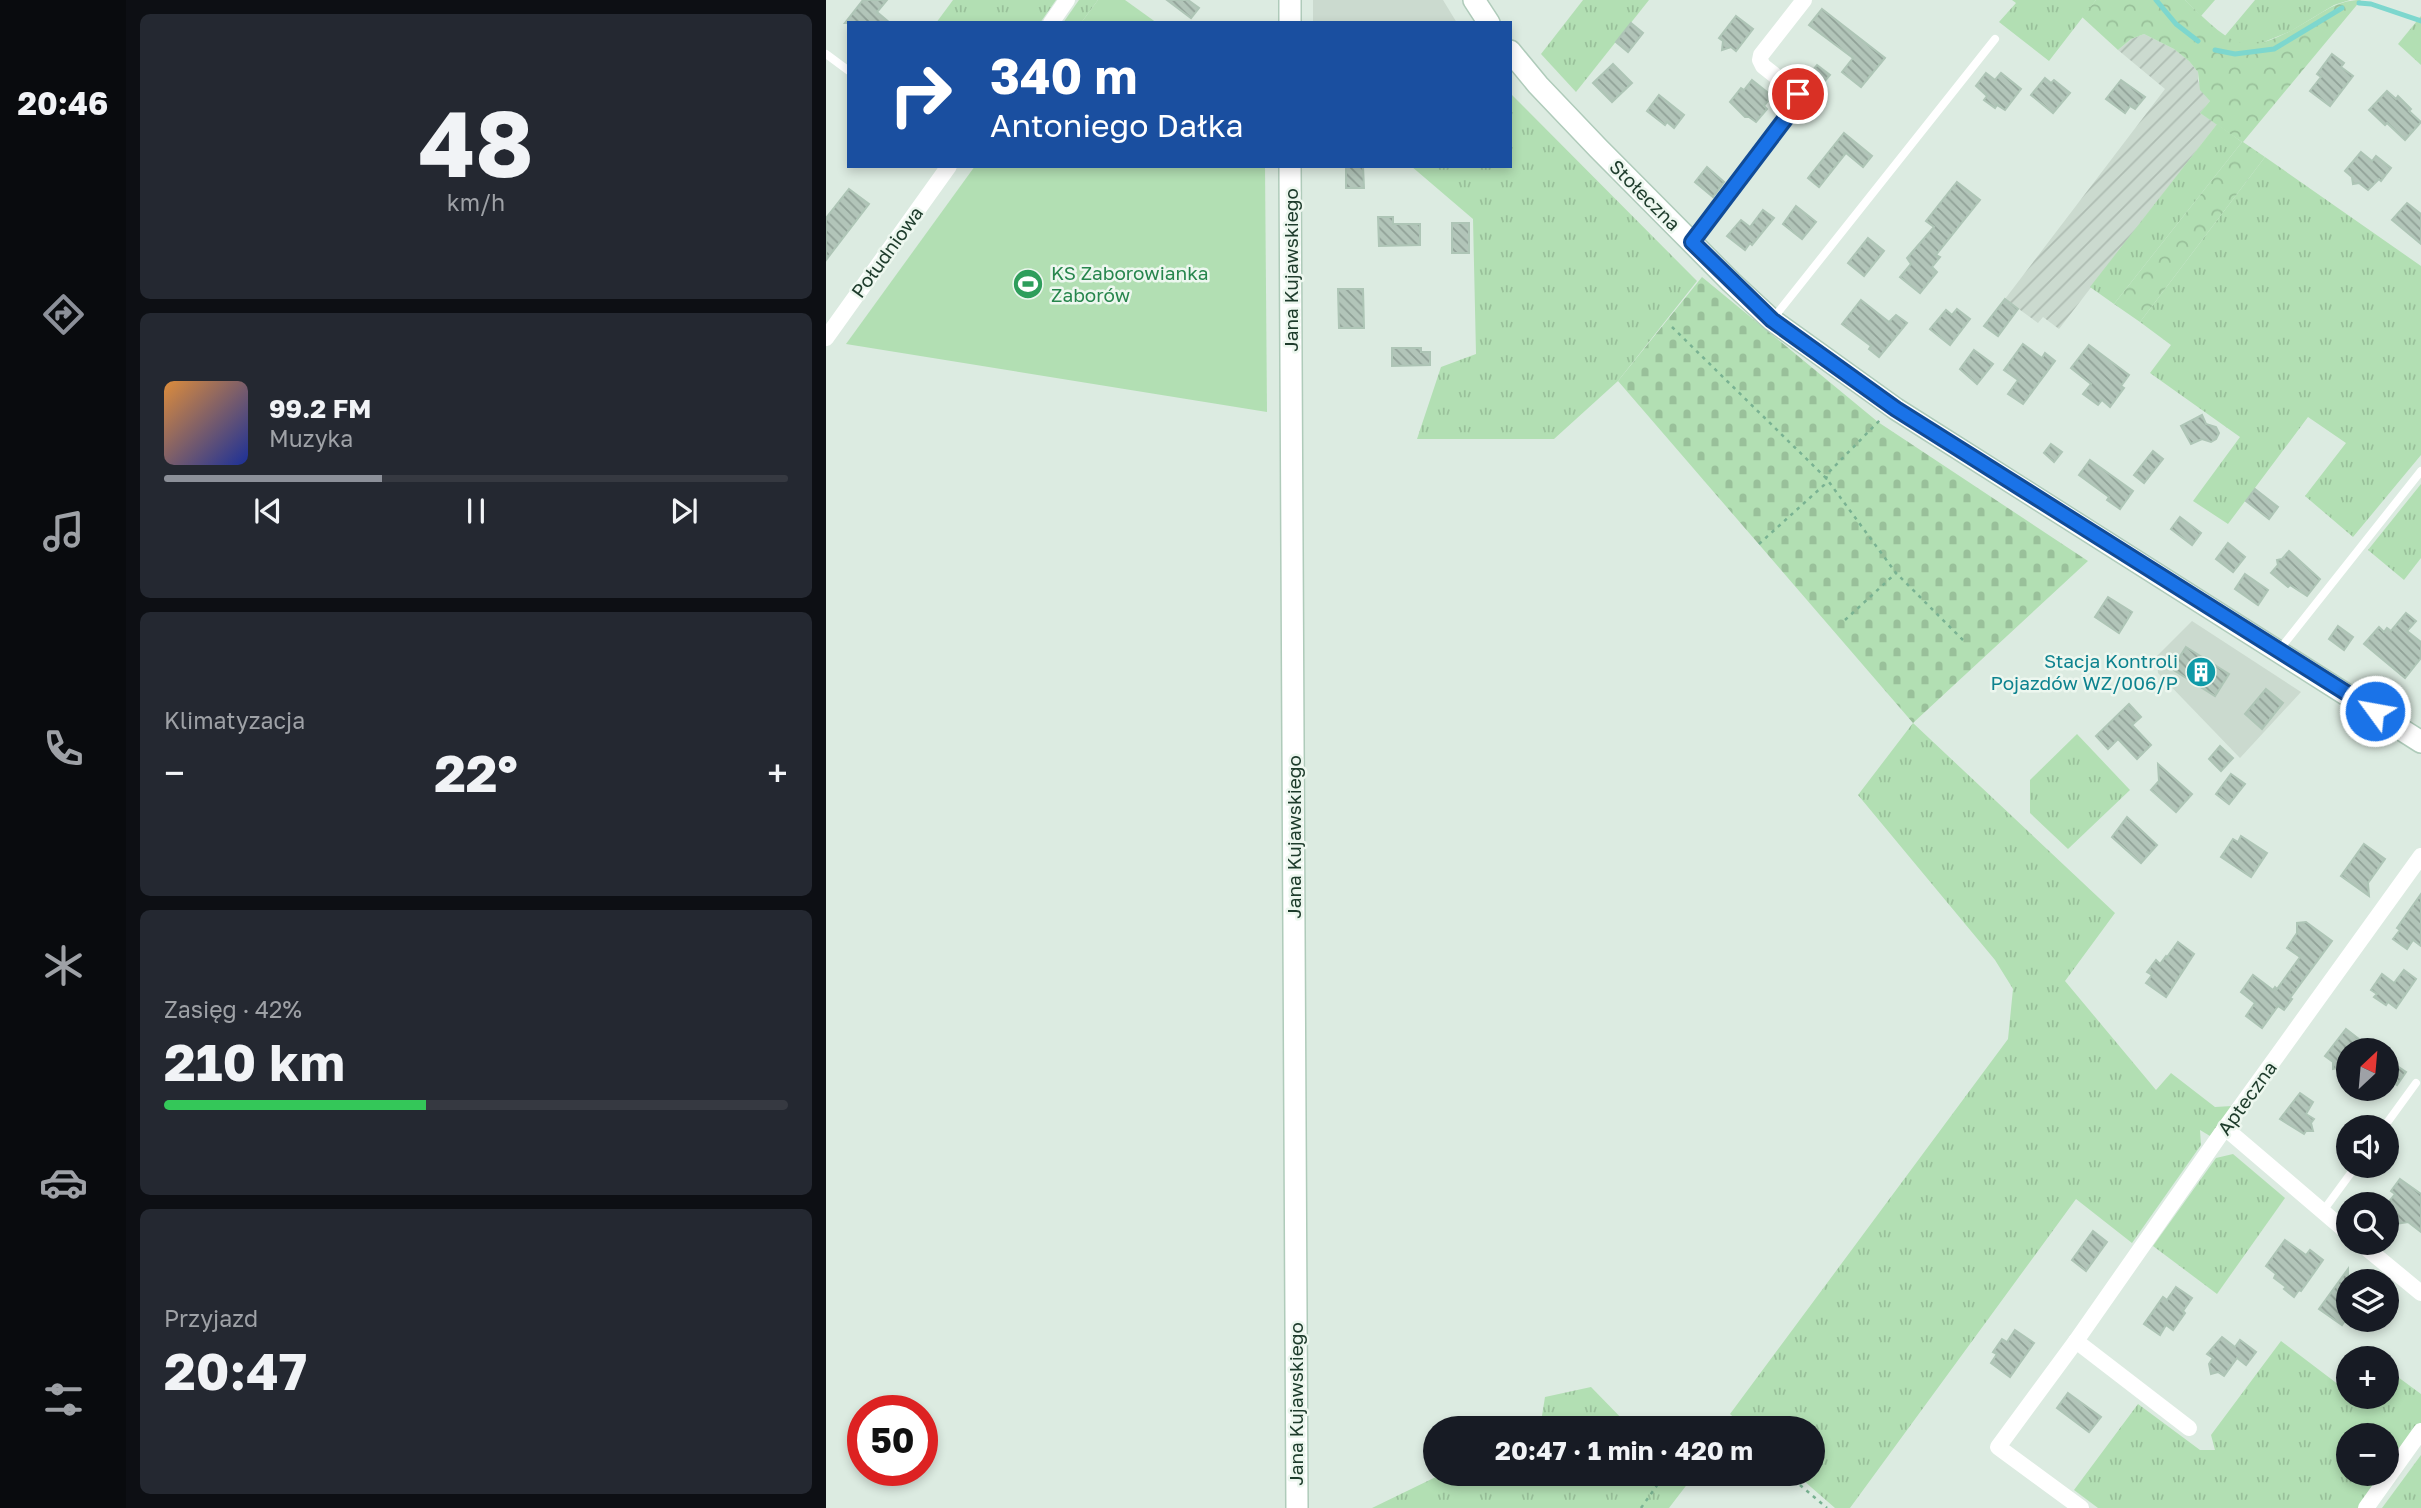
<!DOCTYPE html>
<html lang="pl">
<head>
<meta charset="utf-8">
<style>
	:root { --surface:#171b24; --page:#242831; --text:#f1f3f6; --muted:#9ea1a6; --line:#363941; --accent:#8c9099 }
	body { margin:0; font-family:"Golos Text",sans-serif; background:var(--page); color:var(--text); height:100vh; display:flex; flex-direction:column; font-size:26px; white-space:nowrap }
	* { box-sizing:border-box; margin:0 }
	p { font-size:23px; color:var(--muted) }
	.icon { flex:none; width:38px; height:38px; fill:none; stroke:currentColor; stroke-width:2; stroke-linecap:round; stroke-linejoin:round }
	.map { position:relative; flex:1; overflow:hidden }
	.drawer { display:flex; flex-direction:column; gap:14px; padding:14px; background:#0d0f14; width:700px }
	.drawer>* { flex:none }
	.banner { position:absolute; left:21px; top:21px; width:665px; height:147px; border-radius:0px; box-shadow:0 4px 10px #0003; background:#1a4fa0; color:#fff; overflow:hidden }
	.needle { width:46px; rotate:26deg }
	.fabs { position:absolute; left:1510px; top:1038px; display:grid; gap:14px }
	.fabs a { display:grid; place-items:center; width:63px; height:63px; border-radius:50%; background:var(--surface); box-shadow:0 4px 10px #0003; font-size:35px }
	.speed { position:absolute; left:21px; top:1395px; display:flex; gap:14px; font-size:35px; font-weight:700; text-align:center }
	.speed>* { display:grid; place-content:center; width:91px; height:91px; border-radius:50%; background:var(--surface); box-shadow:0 4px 10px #0003; line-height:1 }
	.speed .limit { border:10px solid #d22; background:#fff; color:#111 }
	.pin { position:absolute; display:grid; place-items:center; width:60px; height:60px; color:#fff; margin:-30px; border:4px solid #fff; border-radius:50%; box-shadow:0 2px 7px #0007 }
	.me { position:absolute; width:77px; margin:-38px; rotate:302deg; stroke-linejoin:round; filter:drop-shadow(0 0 5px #0008) }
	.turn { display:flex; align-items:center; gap:24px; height:147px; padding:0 28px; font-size:32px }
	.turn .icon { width:91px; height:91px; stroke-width:2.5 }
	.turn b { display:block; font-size:49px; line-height:60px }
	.big { font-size:52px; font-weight:700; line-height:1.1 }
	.drawer .card { flex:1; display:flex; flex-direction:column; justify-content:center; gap:10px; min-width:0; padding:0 24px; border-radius:10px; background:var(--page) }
	.drawer .dial { align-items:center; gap:0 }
	.dial b { font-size:91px; line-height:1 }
	.song { display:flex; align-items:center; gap:21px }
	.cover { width:84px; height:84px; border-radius:10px; background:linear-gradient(135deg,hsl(30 70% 55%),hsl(230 70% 35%)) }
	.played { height:7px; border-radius:4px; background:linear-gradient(90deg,var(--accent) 35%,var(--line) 35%) }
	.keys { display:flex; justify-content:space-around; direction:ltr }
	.heat { display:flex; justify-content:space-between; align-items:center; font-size:38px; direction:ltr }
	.charge { height:10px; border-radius:5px; background:linear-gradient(90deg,#34c759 42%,var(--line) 0) }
	.trip { position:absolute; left:597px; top:1416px; width:402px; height:70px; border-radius:35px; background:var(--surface); box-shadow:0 4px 10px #0003; font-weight:700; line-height:70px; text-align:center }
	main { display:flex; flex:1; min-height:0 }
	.tab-bar { display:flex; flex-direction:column; width:126px; justify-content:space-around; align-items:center; background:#090b0e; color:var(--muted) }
	.tab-bar .icon { width:49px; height:49px }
	.tab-bar .active { color:var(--accent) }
	.tab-bar b { font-size:32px; color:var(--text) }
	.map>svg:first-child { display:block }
	.built { fill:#cbdacf }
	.industrial { fill:url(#industrial-furrows) }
	.grass { fill:url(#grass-tufts) }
	.forest { fill:url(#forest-crowns) }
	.cemetery { fill:url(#cemetery-stones) }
	.park { fill:#b2dfb3 }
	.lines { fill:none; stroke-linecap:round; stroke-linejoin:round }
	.stream { stroke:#7dd7ce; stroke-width:5 }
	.building { fill:url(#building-back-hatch); stroke:#aec5b6; stroke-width:2 }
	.secondary-casing { stroke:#afcbba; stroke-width:24 }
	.path { stroke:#79b292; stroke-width:2.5; stroke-dasharray:3.5 5; stroke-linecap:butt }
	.service { stroke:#fff; stroke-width:8 }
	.minor { stroke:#fff; stroke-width:16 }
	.secondary { stroke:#fff; stroke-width:21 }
	.route-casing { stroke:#114b97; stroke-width:18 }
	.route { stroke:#1a73e8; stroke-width:12 }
	.labels { text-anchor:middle; stroke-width:5; stroke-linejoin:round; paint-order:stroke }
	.street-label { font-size:19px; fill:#1d3b2b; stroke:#edf7ef }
	.leisure-label { font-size:19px; fill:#27864d; stroke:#edf7ef; text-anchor:start }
	.culture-label { font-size:19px; fill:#0d838f; stroke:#edf7ef; text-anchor:end }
</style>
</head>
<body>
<main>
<nav class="tab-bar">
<b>20:46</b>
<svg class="icon active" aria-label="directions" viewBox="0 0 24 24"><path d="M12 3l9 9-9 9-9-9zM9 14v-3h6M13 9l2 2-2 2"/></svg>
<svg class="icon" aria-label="music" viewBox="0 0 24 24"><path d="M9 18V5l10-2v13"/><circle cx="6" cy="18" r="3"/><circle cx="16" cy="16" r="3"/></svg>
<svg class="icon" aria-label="phone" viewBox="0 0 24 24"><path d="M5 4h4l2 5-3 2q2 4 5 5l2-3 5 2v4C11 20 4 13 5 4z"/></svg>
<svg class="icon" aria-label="climate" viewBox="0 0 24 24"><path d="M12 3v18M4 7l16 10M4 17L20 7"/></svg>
<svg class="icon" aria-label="car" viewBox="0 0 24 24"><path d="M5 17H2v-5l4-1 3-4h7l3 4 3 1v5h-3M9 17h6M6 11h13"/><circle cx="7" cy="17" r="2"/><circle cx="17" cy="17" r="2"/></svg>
<svg class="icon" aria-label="filters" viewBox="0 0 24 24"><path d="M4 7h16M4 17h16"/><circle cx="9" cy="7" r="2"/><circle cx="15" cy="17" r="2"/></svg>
</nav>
<section class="drawer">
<div class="card dial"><b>48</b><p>km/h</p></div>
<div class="card">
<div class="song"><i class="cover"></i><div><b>99.2 FM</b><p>Muzyka</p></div></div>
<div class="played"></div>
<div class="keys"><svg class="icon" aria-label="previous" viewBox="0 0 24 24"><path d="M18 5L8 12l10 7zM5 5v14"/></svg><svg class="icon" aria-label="pause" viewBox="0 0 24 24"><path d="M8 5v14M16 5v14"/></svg><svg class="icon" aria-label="next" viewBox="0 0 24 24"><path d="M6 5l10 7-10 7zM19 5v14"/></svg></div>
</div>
<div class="card"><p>Klimatyzacja</p>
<div class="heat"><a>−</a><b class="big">22°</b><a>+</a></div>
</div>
<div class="card"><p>Zasięg · 42%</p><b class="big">210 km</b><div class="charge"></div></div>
<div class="card"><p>Przyjazd</p><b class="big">20:47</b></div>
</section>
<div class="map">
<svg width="1595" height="1508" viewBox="0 0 1595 1508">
	<defs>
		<pattern id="industrial-furrows" width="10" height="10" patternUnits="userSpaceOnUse" patternTransform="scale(1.75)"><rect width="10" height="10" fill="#cbdacf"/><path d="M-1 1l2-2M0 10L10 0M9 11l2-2" fill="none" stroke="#aebcb2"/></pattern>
		<pattern id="grass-tufts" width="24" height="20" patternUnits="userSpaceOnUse" patternTransform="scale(1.75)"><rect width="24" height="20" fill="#b2dfb3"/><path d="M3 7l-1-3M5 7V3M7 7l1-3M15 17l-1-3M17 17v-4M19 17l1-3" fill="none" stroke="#99c09a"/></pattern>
		<pattern id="forest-crowns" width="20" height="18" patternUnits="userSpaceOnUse" patternTransform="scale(1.75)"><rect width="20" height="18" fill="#b2dfb3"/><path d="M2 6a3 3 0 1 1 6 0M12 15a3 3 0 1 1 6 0" fill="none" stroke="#99c09a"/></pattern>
		<pattern id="cemetery-stones" width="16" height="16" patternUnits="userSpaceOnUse" patternTransform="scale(1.75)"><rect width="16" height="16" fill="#b2dfb3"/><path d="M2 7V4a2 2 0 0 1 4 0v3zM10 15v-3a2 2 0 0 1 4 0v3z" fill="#99c09a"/></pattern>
		<pattern id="building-back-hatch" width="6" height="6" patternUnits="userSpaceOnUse" patternTransform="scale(1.75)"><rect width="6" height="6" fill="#b2c5b9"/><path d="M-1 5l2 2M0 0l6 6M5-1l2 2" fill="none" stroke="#90a197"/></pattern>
	</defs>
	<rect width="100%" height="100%" fill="#dcebe1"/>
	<g class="built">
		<polygon points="487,0 617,0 631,23 487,23"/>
		<polygon points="1366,621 1475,692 1414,758 1332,673 1331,656"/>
	</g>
	<polygon class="industrial" points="1318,34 1348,49 1363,61 1372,72 1372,81 1384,101 1374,113 1391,124 1233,329 1217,317 1212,323 1179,299 1339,89 1292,50 1305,39"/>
	<g class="grass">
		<polygon points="127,0 230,0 214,23 110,23"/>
		<polygon points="253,0 272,0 255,23 237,23"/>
		<polygon points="757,0 823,0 750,92 715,54"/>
		<polygon points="1186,0 1270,0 1223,61 1173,22 1190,3"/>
		<polygon points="1359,0 1389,0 1375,16"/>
		<polygon points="1429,0 1524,0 1508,5 1465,31 1428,46 1411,43 1398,37"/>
		<polygon points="1595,16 1595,65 1572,44"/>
		<polygon points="684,93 871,281 792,381 728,439 591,439 615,367 650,354 647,219 585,166 684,166"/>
		<polygon points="1391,124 1416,142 1288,304 1264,287"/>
		<polygon points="1439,157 1595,266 1595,455 1527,537 1479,496 1520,443 1482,417 1402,524 1367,501 1414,437 1324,373 1345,345 1314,322"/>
		<polygon points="1595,484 1595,558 1578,580 1542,550"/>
		<polygon points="1087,723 1289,913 1239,981 1330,1090 1345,1073 1389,1107 1406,1106 1384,1136 1374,1130 1375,1145 1306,1243 1250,1199 1024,1508 1009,1508 970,1474 987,1474 987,1428 919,1428 904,1414 1182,1039 1187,989 1169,960 1032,795"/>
		<polygon points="1251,734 1304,790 1242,849 1204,813 1204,780"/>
		<polygon points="1407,1154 1459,1198 1391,1294 1327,1246 1390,1158"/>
		<polygon points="1455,1341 1513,1385 1522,1373 1522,1396 1561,1396 1561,1369 1595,1394 1595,1423 1561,1470 1561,1435 1522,1435 1522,1474 1558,1474 1532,1508 1272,1508 1248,1490 1312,1404 1374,1450 1389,1450 1385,1435"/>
		<polygon points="765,1387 805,1428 714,1428 719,1397"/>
		<polygon points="1595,1455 1595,1508 1556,1508"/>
		<polygon points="616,1474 675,1474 706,1479 707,1474 869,1474 843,1508 546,1508"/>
	</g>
	<path class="forest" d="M 1270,0 L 1359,0 C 1411,50 1419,59 1485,19 C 1502,9 1514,0 1535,0 L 1417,142 L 1439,157 L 1314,322 L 1288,304 L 1416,142 L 1374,113 L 1384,101 L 1374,90 L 1372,72 L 1363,61 L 1348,49 L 1318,34 L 1305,39 L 1292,50 L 1256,17 Z"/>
	<polygon class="cemetery" points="876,277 1052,422 1262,561 1087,723 792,381"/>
	<g class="park">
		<polygon points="272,0 299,0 331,23 255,23"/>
		<polygon points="149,166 439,166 441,412 20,344"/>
	</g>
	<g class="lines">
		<g class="stream">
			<polyline points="1330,0 1350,24 1372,41"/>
			<polyline points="1533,3 1545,4 1595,21"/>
			<polyline points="1389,50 1409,54 1448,49 1516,8"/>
		</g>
	</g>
	<g class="building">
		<polygon points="37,0 61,0 51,12 64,23 19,23"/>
		<polygon points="341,0 362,0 373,8 365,18"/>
		<polygon points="996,9 1059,58 1035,87 1016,72 1027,58 983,25"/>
		<polygon points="910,16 927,29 910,51 905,47 896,50 897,41 893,38"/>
		<polygon points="805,23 817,33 802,52 790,42"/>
		<polygon points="1506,54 1518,63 1515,67 1527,76 1504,106 1484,91 1495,77 1491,74"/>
		<polygon points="787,64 806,83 786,102 767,83"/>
		<polygon points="991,65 1004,75 993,88 980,78"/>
		<polygon points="1160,73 1169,80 1175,73 1195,89 1179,110 1171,105 1169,108 1158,100 1161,96 1150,86"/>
		<polygon points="1219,78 1225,83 1228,80 1244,93 1227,113 1205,95"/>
		<polygon points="926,80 946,96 938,106 941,109 930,122 923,117 919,117 904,102 915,88 918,90"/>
		<polygon points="1295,80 1319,97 1309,109 1304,106 1299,113 1280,99"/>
		<polygon points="1561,91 1570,99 1572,96 1585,109 1583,111 1595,122 1579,140 1561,123 1559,125 1543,110"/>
		<polygon points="833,95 858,115 848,128 841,122 839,125 821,111"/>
		<polygon points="1018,133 1046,156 1037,167 1020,153 993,187 982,178"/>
		<polygon points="1535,152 1546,161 1550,156 1565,168 1555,181 1553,179 1542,190 1533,183 1527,184 1526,177 1519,171"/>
		<polygon points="520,166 537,166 538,188 520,188"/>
		<polygon points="881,167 898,182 887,197 869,182"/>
		<polygon points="1131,182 1154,200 1110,255 1114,257 1106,267 1111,272 1094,293 1074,277 1085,264 1081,258 1108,227 1100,221"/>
		<polygon points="23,189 43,204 0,260 0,218"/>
		<polygon points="1581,203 1595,214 1595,244 1566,220"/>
		<polygon points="970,206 990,222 976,239 957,224"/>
		<polygon points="937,210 948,218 926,245 924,243 919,250 901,236 915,220 924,227"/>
		<polygon points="552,217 567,217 567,224 594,224 594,245 553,246"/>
		<rect x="626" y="223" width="17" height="30"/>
		<polygon points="1042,238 1058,251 1038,276 1022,263"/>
		<polygon points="512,289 537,289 538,328 513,328"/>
		<polygon points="1179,299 1192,309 1172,336 1158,326"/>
		<polygon points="1035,300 1063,322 1070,315 1081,323 1053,357 1043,349 1045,346 1016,324"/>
		<polygon points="1131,309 1144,319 1124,345 1104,329 1120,310 1126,315"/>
		<polygon points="1197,344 1216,358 1219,353 1229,361 1197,404 1182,394 1192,380 1178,370"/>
		<polygon points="1263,345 1303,375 1295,386 1298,388 1284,407 1276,400 1272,405 1257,394 1265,384 1245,368"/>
		<polygon points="566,348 595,348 595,352 604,352 604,365 566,366"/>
		<polygon points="1148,350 1167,364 1151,384 1134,369"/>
		<polygon points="1376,415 1380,424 1390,427 1393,433 1390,439 1385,442 1376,439 1365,444 1355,426"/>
		<polygon points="1225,444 1236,452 1228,462 1218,453"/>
		<polygon points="1327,451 1337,459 1318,483 1308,475"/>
		<polygon points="1264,460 1307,491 1294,509 1281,500 1283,497 1253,475"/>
		<polygon points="1429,489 1452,507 1443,519 1420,501"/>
		<polygon points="1354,517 1375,533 1366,545 1345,529"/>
		<polygon points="1402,543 1419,557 1407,572 1390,559"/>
		<polygon points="1463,551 1494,579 1481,596 1464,585 1462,587 1445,573 1452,565 1451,560 1456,559"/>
		<polygon points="1419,574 1442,590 1432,605 1409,589"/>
		<polygon points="1282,597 1306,612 1293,633 1269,617"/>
		<polygon points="1580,613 1590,621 1581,631 1595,642 1595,658 1579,678 1538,644 1553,627 1558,632 1561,628 1565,631"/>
		<polygon points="1512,626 1527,637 1518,650 1503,639"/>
		<polygon points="1360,647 1403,674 1389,696 1346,669"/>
		<polygon points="1440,689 1457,703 1436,729 1419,714"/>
		<polygon points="1303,704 1315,717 1306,725 1325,745 1311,759 1292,739 1282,749 1270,736"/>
		<polygon points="1394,746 1407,758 1395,771 1383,759"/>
		<polygon points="1332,764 1366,794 1350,812 1325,790 1333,781"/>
		<polygon points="1405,774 1419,784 1403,804 1390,794"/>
		<polygon points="1301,817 1331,845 1315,863 1286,837"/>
		<polygon points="1415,836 1441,853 1425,877 1395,857 1407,839 1412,842"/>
		<polygon points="1538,844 1559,859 1542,883 1543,896 1515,876"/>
		<polygon points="1595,894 1595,946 1587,940 1581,949 1567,939 1574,930 1571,928"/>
		<polygon points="1480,922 1506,941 1464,998 1466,999 1458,1010 1452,1006 1436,1028 1420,1016 1429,1003 1415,992 1427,975 1447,990 1449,987 1451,989 1474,957 1461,948 1471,933 1471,923"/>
		<polygon points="1352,942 1368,954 1340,997 1320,983 1326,975 1321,972 1330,960 1334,964 1340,956 1341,957"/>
		<polygon points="1578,970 1590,979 1570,1008 1562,1002 1560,1005 1548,997 1551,994 1545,990 1556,974 1568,983"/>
		<polygon points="1520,1029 1533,1039 1522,1050 1522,1073 1515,1067 1507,1069 1507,1062 1499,1056"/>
		<polygon points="1561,1059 1580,1072 1571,1085 1561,1078"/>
		<polygon points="1474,1093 1487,1102 1480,1114 1488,1119 1485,1123 1487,1131 1480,1131 1478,1134 1454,1119"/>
		<polygon points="1574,1179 1595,1194 1595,1232 1582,1222 1570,1224 1561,1218 1561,1204 1569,1194 1565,1191"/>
		<polygon points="1267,1231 1281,1242 1260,1271 1246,1260"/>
		<polygon points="1459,1240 1480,1255 1484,1250 1497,1260 1475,1291 1473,1290 1468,1297 1458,1289 1460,1287 1448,1278 1450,1274 1440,1266"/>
		<polygon points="1522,1269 1522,1316 1516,1325 1493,1309"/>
		<polygon points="1350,1287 1366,1298 1357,1311 1359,1313 1347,1330 1340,1325 1334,1335 1318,1324 1337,1297 1341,1300"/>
		<polygon points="1189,1330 1208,1343 1184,1377 1165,1363 1171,1354 1167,1352 1176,1339 1181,1342"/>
		<polygon points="1396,1337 1409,1347 1414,1340 1430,1352 1420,1365 1411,1358 1398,1376 1392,1372 1385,1374 1383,1364 1387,1358 1381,1354"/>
		<polygon points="1242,1393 1275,1417 1263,1432 1231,1408"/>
	</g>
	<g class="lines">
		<g class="secondary-casing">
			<g id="secondary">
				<polyline points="464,0 464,23"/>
				<polyline points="648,0 663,23"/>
				<polyline points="684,51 712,85 772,148 905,282 946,320 1070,409 1595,742"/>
				<polyline points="464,166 471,1508"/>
			</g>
		</g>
		<g class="path">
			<polyline points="846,327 1000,478 1070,573 1137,640"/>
			<polyline points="933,544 998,485 1002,473 1055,419"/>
			<polyline points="1019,620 1070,573"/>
			<path d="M 877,1428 C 889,1422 896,1421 908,1428"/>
			<polyline points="961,1474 1001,1508"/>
			<polyline points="815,1508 839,1474"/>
		</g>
		<g class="service">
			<polyline points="0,54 23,71"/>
			<polyline points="946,320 1169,39"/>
			<polyline points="1454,649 1595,471"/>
			<polyline points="1558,1127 1590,1083"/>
			<polyline points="1497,1211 1530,1166"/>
		</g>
		<g class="minor">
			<polyline points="225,23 241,0"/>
			<polyline points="866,242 972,101 972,94 937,66 934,60 935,55 978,0"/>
			<polyline points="0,338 123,166"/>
			<polyline points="1399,1128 1522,1233"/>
			<polyline points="1533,1242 1595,1293"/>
			<polyline points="1250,1341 1363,1428"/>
			<polyline points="1255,1508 1172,1447 1250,1341 1399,1128 1595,856"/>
			<polyline points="1540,1508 1595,1431"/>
		</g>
		<use href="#secondary" class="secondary"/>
	</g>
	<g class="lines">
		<g class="route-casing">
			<polyline id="route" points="972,94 972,102 866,242 946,320 1070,409 1549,711"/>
		</g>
		<use href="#route" class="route"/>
	</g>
	<defs>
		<g id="stadium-disc" transform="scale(1.575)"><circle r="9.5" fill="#2e9e5b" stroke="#edf7ef"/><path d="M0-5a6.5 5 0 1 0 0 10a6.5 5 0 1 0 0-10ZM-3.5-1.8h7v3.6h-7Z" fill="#fff"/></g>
		<g id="building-disc" transform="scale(1.575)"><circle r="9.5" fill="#0f9aa8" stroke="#edf7ef"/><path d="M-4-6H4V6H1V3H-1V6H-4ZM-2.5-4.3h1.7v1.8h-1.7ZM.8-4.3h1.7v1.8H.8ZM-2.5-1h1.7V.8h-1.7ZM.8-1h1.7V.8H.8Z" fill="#fff"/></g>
	</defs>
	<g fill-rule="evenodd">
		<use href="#stadium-disc" x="202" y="284"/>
		<use href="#building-disc" x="1375" y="672"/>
	</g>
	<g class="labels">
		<g class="street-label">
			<text transform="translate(819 195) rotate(45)" y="7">Stołeczna</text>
			<text transform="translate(61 252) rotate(-54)" y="7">Południowa</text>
			<text transform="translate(465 270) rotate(-90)" y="7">Jana Kujawskiego</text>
			<text transform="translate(468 837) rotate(-90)" y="7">Jana Kujawskiego</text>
			<text transform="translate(1421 1098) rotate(-54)" y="7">Apteczna</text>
			<text transform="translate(470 1404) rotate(-90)" y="7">Jana Kujawskiego</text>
		</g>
		<g class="leisure-label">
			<text x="225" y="280">KS Zaborowianka<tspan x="225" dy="22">Zaborów</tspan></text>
		</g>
		<g class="culture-label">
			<text x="1352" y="668">Stacja Kontroli<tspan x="1352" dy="22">Pojazdów WZ/006/P</tspan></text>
		</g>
	</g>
</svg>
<div class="fabs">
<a><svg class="needle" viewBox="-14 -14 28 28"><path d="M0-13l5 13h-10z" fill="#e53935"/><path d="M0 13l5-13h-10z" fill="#9ea1a6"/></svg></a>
<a><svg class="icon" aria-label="sound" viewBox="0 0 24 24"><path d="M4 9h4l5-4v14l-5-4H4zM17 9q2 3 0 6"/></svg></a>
<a><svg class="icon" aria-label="search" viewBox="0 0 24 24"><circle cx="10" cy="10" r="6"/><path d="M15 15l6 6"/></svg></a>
<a><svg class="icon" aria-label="layers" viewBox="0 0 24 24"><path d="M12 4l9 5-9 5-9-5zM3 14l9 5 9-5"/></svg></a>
<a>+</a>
<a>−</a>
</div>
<div class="speed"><div class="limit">50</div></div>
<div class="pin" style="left:972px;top:94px;background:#d93025"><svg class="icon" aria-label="arrive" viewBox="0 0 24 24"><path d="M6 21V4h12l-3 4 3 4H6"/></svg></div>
<svg class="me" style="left:1549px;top:711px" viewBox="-20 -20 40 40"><circle r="17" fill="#1a73e8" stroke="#fff" stroke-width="3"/><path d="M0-11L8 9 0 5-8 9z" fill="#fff"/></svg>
<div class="trip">20:47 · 1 min · 420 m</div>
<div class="banner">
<div class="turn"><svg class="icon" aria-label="right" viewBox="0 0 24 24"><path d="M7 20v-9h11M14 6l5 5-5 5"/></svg><div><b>340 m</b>Antoniego Dałka</div></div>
</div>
</div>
</main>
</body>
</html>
